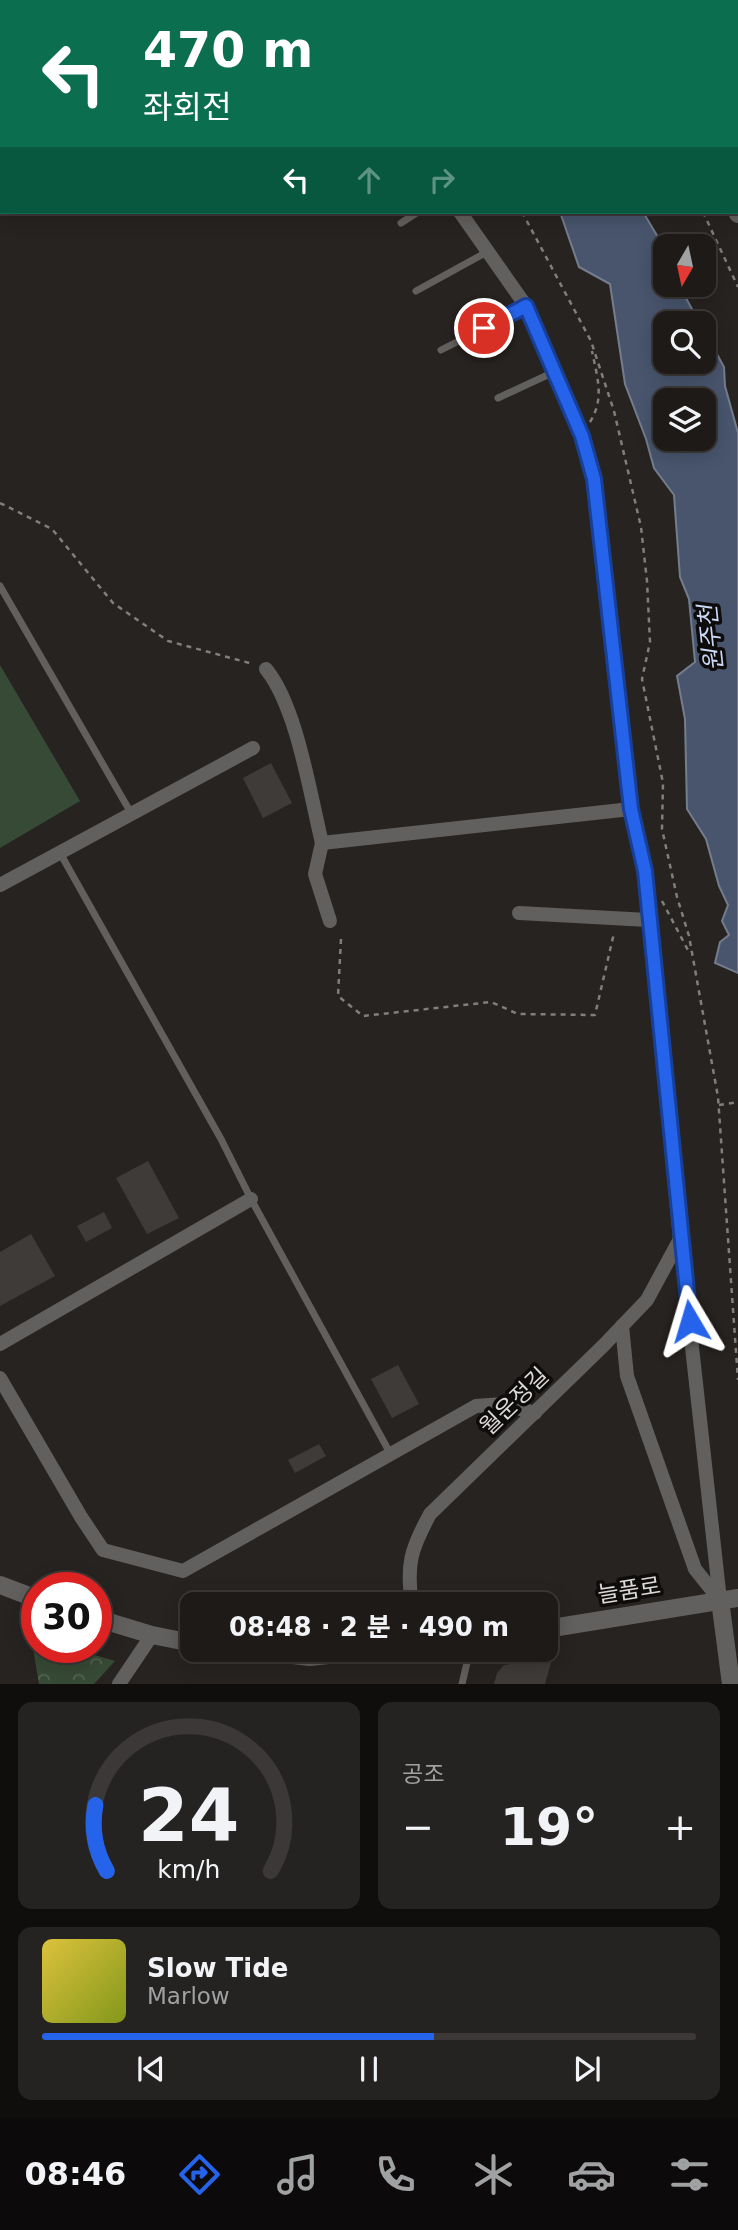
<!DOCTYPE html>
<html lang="ko">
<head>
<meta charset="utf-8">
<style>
	:root { --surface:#1d1a18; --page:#252321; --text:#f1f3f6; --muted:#a0a1a2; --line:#3b3837; --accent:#2563eb }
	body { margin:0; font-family:"DejaVu Sans","Noto Sans KR",sans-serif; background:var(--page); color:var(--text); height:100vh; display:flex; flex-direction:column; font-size:26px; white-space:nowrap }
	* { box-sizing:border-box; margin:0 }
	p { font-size:23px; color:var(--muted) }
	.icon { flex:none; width:38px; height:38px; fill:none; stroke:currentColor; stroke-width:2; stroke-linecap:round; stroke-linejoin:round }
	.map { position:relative; height:1684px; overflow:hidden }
	.sheet { display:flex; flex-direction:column; gap:18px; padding:18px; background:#100e0d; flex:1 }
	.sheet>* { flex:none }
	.banner { position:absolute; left:0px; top:0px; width:738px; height:214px; box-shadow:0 4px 18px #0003,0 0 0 2px var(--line); background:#0b6e4f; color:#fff; overflow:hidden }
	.needle { width:46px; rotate:189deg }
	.controls { position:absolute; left:653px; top:234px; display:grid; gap:14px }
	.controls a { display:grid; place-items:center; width:63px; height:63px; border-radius:14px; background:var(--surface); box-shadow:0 4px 18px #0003,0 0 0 2px var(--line); font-size:35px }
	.speed { position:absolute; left:21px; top:1572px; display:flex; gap:14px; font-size:35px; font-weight:700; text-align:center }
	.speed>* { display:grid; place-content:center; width:91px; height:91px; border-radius:50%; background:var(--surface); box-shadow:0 4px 18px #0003,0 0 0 2px var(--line); line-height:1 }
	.speed .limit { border:10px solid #d22; background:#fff; color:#111 }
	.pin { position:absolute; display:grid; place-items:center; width:60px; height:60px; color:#fff; margin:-30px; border:4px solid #fff; border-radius:50%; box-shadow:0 2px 7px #0007 }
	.me { position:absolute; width:77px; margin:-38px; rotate:353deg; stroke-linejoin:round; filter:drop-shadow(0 0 5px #0008) }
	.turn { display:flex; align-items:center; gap:24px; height:147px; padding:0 28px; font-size:32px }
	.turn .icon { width:91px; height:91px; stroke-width:2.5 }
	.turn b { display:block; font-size:49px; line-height:60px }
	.lanes { display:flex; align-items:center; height:66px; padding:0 28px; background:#0003; justify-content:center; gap:35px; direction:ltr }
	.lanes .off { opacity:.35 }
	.big { font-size:52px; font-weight:700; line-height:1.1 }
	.sheet .card { flex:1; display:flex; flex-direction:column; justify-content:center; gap:10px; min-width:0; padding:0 24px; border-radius:14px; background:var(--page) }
	.sheet .dial { align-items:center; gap:0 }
	.dial svg { height:182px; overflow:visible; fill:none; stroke:var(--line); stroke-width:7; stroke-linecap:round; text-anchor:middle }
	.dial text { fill:var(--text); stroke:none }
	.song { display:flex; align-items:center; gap:21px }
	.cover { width:84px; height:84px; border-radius:10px; background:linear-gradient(135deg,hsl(50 70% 55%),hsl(70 70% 35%)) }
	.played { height:7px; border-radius:4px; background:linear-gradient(90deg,var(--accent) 60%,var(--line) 60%) }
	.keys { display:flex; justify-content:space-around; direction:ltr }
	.heat { display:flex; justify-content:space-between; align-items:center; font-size:38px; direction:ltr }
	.sheet .tiles { flex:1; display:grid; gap:18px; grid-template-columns:1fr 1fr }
	.card:last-child { grid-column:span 2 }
	.trip { position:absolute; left:180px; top:1592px; width:378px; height:70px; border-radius:14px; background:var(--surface); box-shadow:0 4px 18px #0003,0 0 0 2px var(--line); font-weight:700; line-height:70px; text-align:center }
	.tabs { display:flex; height:112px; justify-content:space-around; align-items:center; background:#0c0a0a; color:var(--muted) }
	.tabs .icon { width:49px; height:49px }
	.tabs .selected { color:var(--accent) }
	.tabs b { font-size:32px; color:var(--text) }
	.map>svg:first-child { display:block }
	.grass { fill:#374a35 }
	.forest { fill:url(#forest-crowns) }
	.water { fill:#48556d; stroke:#747d8d; stroke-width:2; fill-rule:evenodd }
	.building { fill:#3f3b38 }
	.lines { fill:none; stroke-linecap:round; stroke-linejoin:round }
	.path { stroke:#817e7c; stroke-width:2.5; stroke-dasharray:5 5; stroke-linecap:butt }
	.service { stroke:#62605e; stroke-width:7 }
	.minor { stroke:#62605e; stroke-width:14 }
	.tertiary { stroke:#62605e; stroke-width:18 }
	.route-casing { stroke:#184099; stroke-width:18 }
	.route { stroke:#2563eb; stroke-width:12 }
	.labels { text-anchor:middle; stroke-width:7; stroke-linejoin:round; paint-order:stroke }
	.street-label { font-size:23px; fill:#dcd9d8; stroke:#0e0c0b }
	.water-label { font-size:24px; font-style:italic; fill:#cad9f6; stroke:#0e0c0b }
</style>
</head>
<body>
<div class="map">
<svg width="738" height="1684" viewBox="0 0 738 1684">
	<defs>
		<pattern id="forest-crowns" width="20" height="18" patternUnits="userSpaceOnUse" patternTransform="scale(1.75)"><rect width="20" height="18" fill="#374a35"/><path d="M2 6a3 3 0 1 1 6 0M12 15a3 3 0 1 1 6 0" fill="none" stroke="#536452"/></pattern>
	</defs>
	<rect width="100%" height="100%" fill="#272320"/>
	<polygon class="grass" points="0,665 80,801 0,848"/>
	<polygon class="forest" points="31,1636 37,1638 37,1647 67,1647 115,1661 94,1684 39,1684"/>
	<path class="water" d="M 560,212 L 643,212 L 665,249 L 665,285 L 679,285 L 700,324 L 665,324 L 665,362 L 704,362 L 704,330 L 724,367 L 725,386 L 738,433 L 738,973 L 715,963 L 720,942 L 729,935 L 722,921 L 728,905 L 719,886 L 706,839 L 687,809 L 685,719 L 677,676 L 695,662 L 689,599 L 680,577 L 674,495 L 654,468 L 646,439 L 625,384 L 610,284 L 579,267 ZM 665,401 L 704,401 L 704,439 L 665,439 Z"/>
	<g class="building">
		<polygon points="271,763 292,803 263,818 243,778"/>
		<polygon points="148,1161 179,1218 147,1234 116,1178"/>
		<polygon points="104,1212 112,1228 86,1242 77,1226"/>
		<polygon points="31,1234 55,1276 0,1306 0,1252"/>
		<polygon points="398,1365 419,1404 392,1418 371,1379"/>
		<polygon points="319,1444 326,1456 295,1473 288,1460"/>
		<polygon points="552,1659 545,1684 494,1684 497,1673 504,1665"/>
	</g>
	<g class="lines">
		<g class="path">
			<polyline points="381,0 383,2"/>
			<polyline points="549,0 551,2"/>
			<polyline points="54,2 55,0"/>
			<polyline points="522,212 591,341 614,411 641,527 647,581 650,642 642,679 663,783 662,829 677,897 689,936 718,1097 738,1380"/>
			<polyline points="703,212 738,287"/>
			<path d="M 590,422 C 605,398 597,377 592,351"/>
			<polyline points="0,503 52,529 113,603 168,641 253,664"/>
			<polyline points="662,901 690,954"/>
			<polyline points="341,939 338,996 363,1016 491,1002 518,1014 595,1015 614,933"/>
			<polyline points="719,1105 738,1102"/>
		</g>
		<g class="service">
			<polyline points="247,0 248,2"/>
			<polyline points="689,0 689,2"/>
			<polyline points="729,0 729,2"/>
			<polyline points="737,58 738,60"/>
			<polyline points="401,223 418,212"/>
			<polyline points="416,291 487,252"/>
			<polyline points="441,350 526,307"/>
			<polyline points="498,398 554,372"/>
			<polyline points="0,586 131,813"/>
			<polyline points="60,853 221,1139 251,1199 390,1453"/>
			<polyline points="462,1684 470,1650"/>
		</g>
		<g class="minor">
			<polyline points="311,0 312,2"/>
			<polyline points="460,212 526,306 582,436 594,479 631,809 645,871 680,1239 720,1600"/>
			<path d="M 266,669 C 297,707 310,794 322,843 L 631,809"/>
			<polyline points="322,843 315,874 330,921"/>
			<polyline points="0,885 253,748"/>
			<polyline points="519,913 648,920"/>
			<polyline points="622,1326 627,1376 695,1569 719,1599"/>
			<polyline points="0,1344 251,1199"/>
			<polyline points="0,1378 81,1517 103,1550 183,1571 476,1406 503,1404 535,1413"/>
			<path d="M 412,1605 C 406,1564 411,1549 430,1514 L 603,1346 L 647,1300 L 680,1239"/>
			<polyline points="119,1684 152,1635"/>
		</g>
		<g class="tertiary">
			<polyline points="583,0 585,2"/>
			<polyline points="737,212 738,214"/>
			<polyline points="0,1585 37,1599"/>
			<polyline points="720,1600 731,1684"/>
			<polyline points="96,1618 152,1635 192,1643"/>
			<polyline points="546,1629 738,1598"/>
			<polyline points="247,1650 310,1657 373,1650"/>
		</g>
	</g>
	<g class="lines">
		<g class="route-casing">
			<polyline id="route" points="484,328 526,306 582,436 594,479 631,809 645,871 690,1321"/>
		</g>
		<use href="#route" class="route"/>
	</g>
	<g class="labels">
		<g class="street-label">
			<text transform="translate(514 1401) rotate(-44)" y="8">월운정길</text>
			<text transform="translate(629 1590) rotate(-9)" y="8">늘품로</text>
		</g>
		<g class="water-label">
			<text transform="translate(711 638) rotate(-96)" y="8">원주천</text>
		</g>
	</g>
</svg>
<div class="controls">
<a><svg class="needle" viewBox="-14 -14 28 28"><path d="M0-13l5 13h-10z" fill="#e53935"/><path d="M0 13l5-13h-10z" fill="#a0a1a2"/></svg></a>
<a><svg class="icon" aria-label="search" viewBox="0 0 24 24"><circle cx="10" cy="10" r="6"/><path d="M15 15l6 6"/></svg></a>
<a><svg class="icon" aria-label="layers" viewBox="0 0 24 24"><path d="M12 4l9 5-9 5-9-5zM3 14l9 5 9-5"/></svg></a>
</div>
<div class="speed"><div class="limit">30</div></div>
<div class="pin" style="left:484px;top:328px;background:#d93025"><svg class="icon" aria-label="arrive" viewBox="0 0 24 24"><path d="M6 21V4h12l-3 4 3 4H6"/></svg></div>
<svg class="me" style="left:690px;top:1321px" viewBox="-20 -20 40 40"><path d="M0-17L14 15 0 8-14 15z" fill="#2563eb" stroke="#fff" stroke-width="4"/></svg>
<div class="trip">08:48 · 2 분 · 490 m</div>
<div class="banner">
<div class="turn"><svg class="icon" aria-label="left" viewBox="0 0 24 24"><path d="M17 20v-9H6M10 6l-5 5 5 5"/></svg><div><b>470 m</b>좌회전</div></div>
<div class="lanes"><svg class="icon" aria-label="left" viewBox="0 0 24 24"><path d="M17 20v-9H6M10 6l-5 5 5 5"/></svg><svg class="icon off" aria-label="ahead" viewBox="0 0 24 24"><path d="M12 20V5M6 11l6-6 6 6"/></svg><svg class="icon off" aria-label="right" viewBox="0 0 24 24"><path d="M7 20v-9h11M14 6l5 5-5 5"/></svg></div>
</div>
</div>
<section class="sheet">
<div class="tiles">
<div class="card dial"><svg viewBox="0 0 100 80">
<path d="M14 69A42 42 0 1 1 86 69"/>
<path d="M14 69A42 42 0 0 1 9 40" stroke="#2563eb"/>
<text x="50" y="56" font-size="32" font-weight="700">24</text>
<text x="50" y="72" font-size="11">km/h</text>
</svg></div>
<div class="card"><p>공조</p>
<div class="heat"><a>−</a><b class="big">19°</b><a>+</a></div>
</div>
<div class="card">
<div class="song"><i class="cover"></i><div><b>Slow Tide</b><p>Marlow</p></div></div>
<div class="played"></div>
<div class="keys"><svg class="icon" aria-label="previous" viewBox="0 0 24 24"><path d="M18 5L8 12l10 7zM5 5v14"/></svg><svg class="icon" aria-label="pause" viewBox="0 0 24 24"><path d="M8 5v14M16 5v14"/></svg><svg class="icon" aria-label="next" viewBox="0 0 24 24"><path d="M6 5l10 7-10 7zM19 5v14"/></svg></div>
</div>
</div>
</section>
<nav class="tabs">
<b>08:46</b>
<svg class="icon selected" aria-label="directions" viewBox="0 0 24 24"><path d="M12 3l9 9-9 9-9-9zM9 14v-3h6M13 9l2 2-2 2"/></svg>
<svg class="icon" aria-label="music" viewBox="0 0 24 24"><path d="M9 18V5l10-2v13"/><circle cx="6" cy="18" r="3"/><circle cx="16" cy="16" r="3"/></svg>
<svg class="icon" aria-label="phone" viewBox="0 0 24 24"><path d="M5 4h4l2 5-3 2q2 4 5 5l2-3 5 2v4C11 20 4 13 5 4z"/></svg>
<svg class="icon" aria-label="climate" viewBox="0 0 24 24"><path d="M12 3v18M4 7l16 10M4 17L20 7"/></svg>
<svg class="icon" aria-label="car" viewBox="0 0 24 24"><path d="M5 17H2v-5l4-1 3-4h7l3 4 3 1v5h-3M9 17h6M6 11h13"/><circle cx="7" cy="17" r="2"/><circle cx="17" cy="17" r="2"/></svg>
<svg class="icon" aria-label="filters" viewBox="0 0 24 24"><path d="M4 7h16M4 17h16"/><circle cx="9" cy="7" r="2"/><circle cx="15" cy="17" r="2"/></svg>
</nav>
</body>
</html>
